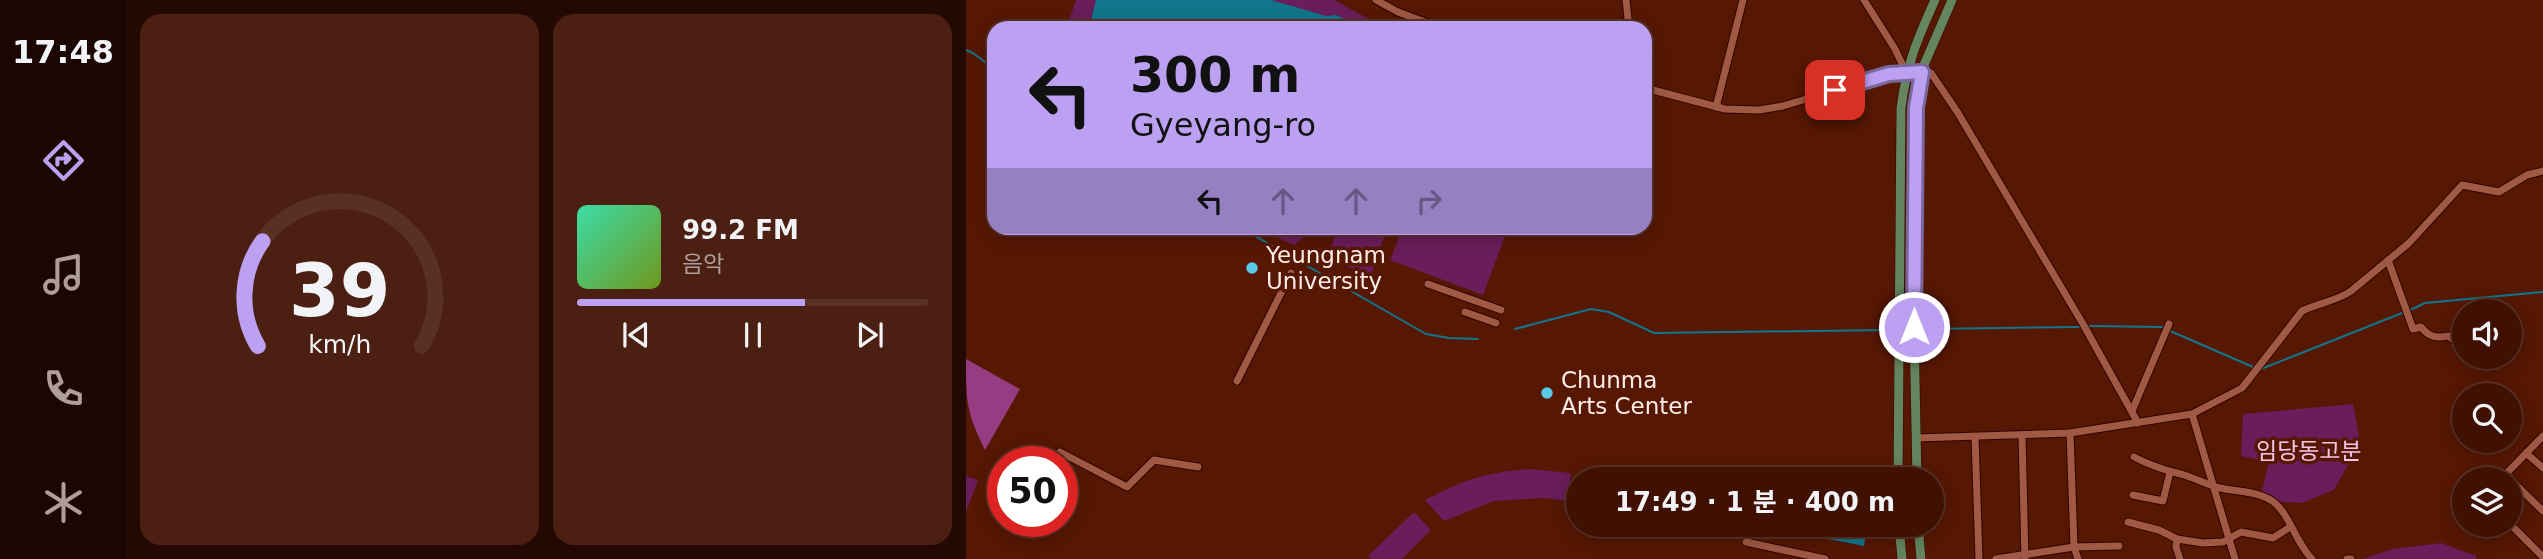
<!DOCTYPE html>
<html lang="ko">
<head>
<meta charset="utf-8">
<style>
	:root { --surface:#401102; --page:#4b1f11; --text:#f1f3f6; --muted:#ae9d99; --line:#593124; --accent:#bca0f2 }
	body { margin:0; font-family:"DejaVu Sans","Noto Sans KR",sans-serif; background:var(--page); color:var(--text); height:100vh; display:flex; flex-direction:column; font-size:26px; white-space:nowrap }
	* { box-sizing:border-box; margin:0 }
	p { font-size:23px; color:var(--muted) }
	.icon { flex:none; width:38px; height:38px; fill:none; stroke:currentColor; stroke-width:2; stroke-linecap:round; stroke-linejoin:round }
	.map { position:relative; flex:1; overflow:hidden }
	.sheet { display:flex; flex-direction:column; gap:14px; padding:14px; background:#230901; width:840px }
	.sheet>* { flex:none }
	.hud { position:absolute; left:21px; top:21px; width:665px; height:214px; border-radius:21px; box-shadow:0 4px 18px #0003,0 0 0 2px var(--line); background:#bca0f2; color:#111; overflow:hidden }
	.buttons { position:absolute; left:1486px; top:299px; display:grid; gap:14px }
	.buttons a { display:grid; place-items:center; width:70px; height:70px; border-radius:50%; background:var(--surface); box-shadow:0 4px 18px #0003,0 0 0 2px var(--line); font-size:35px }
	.speed { position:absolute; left:21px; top:446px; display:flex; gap:14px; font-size:35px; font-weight:700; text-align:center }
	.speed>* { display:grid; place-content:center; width:91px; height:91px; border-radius:50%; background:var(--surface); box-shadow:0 4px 18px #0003,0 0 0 2px var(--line); line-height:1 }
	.speed .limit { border:10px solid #d22; background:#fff; color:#111 }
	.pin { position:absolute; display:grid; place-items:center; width:60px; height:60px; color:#fff; margin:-30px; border-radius:14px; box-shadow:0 4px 10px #0006 }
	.me { position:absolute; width:77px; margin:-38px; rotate:0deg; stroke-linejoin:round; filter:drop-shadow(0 0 5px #0008) }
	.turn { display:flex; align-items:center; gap:24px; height:147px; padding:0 28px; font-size:32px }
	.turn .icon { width:91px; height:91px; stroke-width:2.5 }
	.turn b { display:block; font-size:49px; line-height:60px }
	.lanes { display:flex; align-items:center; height:66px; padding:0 28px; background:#0003; justify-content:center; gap:35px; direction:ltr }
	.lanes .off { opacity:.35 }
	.sheet .tile { flex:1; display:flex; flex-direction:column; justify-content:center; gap:10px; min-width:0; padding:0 24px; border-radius:21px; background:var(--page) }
	.sheet .dial { align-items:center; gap:0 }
	.dial svg { height:182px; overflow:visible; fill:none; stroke:var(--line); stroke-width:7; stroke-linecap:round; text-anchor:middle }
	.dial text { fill:var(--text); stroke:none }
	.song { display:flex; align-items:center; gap:21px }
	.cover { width:84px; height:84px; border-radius:10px; background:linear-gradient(135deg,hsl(160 70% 55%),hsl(80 70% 35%)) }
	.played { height:7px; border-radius:4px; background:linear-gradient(90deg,var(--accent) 65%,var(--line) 65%) }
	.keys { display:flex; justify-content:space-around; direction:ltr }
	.sheet .tiles { flex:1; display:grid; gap:14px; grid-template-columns:repeat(2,1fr) }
	.trip { position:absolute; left:600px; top:467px; width:378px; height:70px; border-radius:35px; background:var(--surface); box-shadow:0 4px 18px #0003,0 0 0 2px var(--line); font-weight:700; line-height:70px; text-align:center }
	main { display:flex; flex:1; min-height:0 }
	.dock { display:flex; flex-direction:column; width:126px; justify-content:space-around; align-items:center; background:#1a0701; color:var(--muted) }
	.dock .icon { width:49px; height:49px }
	.dock .current { color:var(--accent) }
	.dock b { font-size:32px; color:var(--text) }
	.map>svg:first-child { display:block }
	.green { fill:#691d5a }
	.forest { fill:#973c83 }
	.water { fill:#11768b }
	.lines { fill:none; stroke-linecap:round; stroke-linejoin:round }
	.stream { stroke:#11768b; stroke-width:2 }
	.minor-casing { stroke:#330400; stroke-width:9 }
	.major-casing { stroke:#330400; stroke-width:10 }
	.minor { stroke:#9f5944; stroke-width:7 }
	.major { stroke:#64855d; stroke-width:9 }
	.route-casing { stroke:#7a689d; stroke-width:18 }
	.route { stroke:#bca0f2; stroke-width:12 }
	.poi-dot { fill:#59c8e4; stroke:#561703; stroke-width:2.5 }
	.labels { text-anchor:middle; stroke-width:7; stroke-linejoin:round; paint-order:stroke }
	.poi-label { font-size:23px; fill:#fdece7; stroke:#561703; text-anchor:start }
	.park-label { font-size:23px; fill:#f5c4e7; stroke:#561703 }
</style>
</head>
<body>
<main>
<nav class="dock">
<b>17:48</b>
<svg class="icon current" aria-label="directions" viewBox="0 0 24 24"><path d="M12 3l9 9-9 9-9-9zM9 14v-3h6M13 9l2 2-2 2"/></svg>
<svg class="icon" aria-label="music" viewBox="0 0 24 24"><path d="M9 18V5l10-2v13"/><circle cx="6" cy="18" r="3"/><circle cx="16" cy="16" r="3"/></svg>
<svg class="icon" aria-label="phone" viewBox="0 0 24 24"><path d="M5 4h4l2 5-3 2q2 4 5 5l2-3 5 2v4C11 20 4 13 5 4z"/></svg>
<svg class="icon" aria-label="climate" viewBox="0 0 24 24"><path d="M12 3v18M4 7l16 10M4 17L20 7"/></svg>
</nav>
<section class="sheet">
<div class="tiles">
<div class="tile dial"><svg viewBox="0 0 100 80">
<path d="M14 69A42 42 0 1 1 86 69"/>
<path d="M14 69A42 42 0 0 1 16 23" stroke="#bca0f2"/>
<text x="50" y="56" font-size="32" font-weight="700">39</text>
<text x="50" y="72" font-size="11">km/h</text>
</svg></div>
<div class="tile">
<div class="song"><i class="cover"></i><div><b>99.2 FM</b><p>음악</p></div></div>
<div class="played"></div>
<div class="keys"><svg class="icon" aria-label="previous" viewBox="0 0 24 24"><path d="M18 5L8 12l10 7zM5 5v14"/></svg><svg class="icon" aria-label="pause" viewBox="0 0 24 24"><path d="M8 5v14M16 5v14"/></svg><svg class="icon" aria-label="next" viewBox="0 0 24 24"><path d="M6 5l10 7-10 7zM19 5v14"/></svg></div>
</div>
</div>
</section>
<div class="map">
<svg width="1577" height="559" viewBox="0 0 1577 559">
	<rect width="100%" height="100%" fill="#561703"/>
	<g class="green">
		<polygon points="110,0 368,0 410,23 409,28 100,28"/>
		<polygon points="290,228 350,228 328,245"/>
		<polygon points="372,228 421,228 405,275 361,259"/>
		<polygon points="437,228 532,228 541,231 517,295 424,260"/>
		<polygon points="1387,404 1393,436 1392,447 1368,490 1336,503 1315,502 1296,491 1303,462 1275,456 1277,414"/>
		<path d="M 564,469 L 605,473 L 601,501 L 579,498 L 528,501 L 478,521 L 459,500 C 497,480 520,472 564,469 Z"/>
		<polygon points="610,475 633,479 612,480 612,505 604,503"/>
		<polygon points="0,476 12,480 0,512"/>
		<polygon points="448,512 465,530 436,559 405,559 402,556"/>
		<polygon points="726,525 776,525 774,534"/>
		<polygon points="1475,543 1510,556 1510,559 1397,559 1426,549"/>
	</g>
	<path class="forest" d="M 0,359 L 54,389 L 19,450 C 0,412 0,401 0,359 Z"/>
	<g class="water">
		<polygon points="130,0 305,0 360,16 370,15 386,23 389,28 123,28"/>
		<polygon points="849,525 866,525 900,532 898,546 847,536"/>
	</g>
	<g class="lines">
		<g class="stream">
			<polyline points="0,50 7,53 28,69"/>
			<polyline points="275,228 460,334 483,338 512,339"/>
			<polyline points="1442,311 1459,303 1577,292"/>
			<polyline points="1123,326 1197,327"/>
			<polyline points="549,329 625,309 643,312 688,333 920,330"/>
			<polyline points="961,329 1113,327"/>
			<polyline points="1202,330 1287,367"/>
			<polyline points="1295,369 1436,313"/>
		</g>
		<g class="minor-casing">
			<g id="minor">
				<polyline points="410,0 432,12 475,28"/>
				<polyline points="660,0 663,28"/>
				<polyline points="898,0 929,49 940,72"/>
				<polyline points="679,88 759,109 793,110 817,106 923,74 960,71 965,73 992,113 1117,324 1172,423"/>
				<polyline points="750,107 777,0"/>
				<path d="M 1422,260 L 1447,329 L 1455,327 C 1464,338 1470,338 1483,336 L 1486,339 L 1498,339"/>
				<polyline points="462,284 535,310"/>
				<polyline points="499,312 530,323"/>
				<polyline points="271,381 325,273"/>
				<polyline points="1166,411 1203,324"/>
				<polyline points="1226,414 1269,559"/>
				<polyline points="1104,433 1108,547 1112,559"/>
				<polyline points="1056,435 1059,559"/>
				<polyline points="1009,437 1013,559"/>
				<path d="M 950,438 L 1104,433 L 1226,414 L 1276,388 L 1336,311 C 1352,303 1371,301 1385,291 L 1443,243 L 1496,185 L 1533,192 L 1561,175 L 1577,171"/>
				<polyline points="94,452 161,487 188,460 232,467"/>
				<polyline points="1560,453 1577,468"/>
				<path d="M 1168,457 C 1185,466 1200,470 1218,475 C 1231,479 1242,485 1254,488 C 1272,492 1297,491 1311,505 C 1325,518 1330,543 1346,559"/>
				<polyline points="1539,474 1577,511"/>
				<polyline points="1534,480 1577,436"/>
				<polyline points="1167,495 1197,501 1204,472"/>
				<polyline points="1162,522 1193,530 1211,539 1237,543 1257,542 1275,532 1307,538 1324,527"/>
				<polyline points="1544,524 1577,557"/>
				<polyline points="1211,539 1210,547 1214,559"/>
				<polyline points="780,542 859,559"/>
				<polyline points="1030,559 1108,547 1153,546"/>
				<polyline points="1381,559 1385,559"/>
			</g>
		</g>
		<g class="major-casing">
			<g id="major">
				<path d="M 932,480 L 935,108 C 941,63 951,40 969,0"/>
				<polyline points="951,480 948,327 950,108 955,72 986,0"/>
				<polyline points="933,525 936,559"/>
				<polyline points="952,525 955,559"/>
			</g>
		</g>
		<use href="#minor" class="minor"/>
		<use href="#major" class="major"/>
	</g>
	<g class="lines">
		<g class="route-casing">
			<polyline id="route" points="869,90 923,74 956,72 950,108 948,327"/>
		</g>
		<use href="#route" class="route"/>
	</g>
	<g class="poi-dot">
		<circle cx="286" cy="268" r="7"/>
		<circle cx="581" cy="393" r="7"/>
	</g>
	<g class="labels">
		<g class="poi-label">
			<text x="300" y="263">Yeungnam<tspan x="300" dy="26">University</tspan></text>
			<text x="595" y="388">Chunma<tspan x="595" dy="26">Arts Center</tspan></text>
		</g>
		<g class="park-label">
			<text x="1343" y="459">임당동고분</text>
		</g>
	</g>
</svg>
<div class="buttons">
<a><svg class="icon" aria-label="sound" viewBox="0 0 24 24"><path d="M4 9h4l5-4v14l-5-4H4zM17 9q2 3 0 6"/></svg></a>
<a><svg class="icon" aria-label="search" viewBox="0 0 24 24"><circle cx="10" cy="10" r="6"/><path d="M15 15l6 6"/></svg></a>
<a><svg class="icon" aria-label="layers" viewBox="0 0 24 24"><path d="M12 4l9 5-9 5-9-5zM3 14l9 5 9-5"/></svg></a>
</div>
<div class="speed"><div class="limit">50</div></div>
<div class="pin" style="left:869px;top:90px;background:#d93025"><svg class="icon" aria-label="arrive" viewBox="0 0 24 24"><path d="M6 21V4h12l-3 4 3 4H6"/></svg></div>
<svg class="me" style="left:948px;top:327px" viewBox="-20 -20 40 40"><circle r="17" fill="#bca0f2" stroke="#fff" stroke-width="3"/><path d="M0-11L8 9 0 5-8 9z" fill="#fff"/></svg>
<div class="trip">17:49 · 1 분 · 400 m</div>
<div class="hud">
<div class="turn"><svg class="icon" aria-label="left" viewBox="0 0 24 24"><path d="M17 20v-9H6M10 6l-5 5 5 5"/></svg><div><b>300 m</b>Gyeyang-ro</div></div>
<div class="lanes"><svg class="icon" aria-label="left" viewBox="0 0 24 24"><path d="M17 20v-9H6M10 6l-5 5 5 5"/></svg><svg class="icon off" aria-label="ahead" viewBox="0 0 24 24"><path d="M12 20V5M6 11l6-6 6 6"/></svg><svg class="icon off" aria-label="ahead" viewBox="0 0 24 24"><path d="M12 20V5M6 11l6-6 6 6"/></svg><svg class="icon off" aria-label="right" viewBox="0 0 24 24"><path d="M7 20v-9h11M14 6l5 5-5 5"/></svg></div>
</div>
</div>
</main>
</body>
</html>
